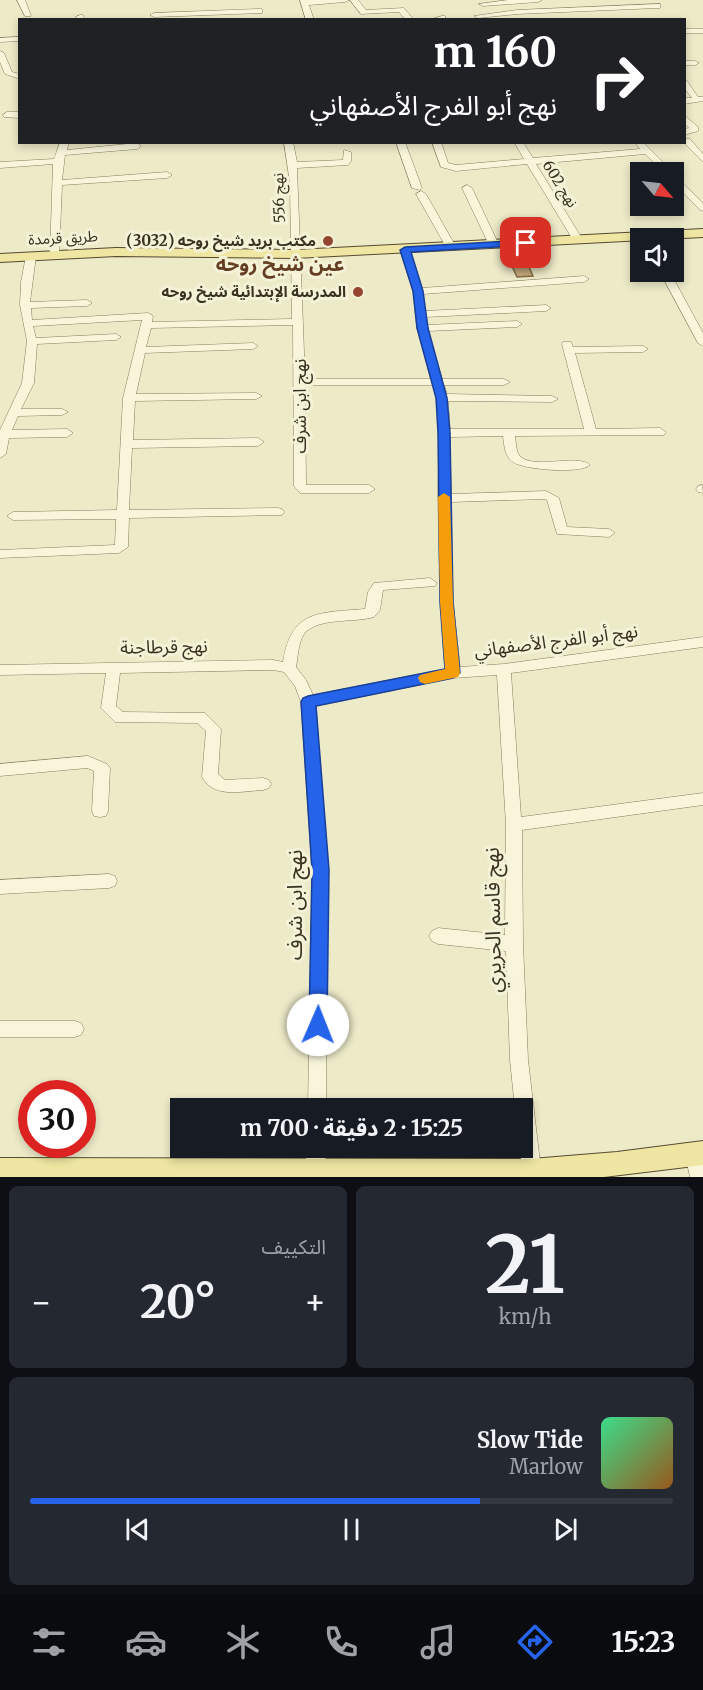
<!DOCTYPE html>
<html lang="ar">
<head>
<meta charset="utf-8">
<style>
	:root { --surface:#171b24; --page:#242831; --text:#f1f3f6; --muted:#9ea1a6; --line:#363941; --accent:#2563eb }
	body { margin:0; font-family:Merriweather,"Noto Sans Arabic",serif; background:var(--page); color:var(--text); direction:rtl; height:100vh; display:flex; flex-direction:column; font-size:22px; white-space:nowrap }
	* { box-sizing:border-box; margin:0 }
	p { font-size:20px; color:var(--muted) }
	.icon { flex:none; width:33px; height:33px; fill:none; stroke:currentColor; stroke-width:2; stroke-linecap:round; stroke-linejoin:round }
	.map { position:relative; height:1177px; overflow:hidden; direction:ltr }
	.details { display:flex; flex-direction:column; gap:9px; padding:9px; background:#0d0f14; flex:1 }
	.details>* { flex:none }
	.guide { position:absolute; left:18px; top:18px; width:668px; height:126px; border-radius:0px; box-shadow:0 3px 9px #0003; direction:rtl; background:#202124; color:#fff; overflow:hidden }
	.needle { width:39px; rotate:118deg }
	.tools { position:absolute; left:630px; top:162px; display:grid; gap:12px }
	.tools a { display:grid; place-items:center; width:54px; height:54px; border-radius:0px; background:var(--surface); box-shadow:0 3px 9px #0003; font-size:30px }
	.speed { position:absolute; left:18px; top:1080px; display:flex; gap:12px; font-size:30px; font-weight:700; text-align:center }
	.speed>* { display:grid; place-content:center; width:78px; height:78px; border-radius:50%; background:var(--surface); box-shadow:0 3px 9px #0003; line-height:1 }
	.speed .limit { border:9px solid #d22; background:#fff; color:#111 }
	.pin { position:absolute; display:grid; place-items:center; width:51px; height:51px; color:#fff; margin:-26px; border-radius:12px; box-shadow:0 3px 9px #0006 }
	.me { position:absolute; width:66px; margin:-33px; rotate:1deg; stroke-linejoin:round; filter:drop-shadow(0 0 4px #0008) }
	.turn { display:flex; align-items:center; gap:21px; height:126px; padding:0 30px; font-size:27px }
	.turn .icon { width:78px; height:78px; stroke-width:2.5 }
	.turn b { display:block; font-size:42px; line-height:51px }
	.big { font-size:45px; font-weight:700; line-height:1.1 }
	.details .card { flex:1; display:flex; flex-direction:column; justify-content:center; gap:9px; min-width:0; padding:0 21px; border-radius:9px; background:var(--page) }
	.details .dial { align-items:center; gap:0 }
	.dial b { font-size:78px; line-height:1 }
	.song { display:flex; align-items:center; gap:18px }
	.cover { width:72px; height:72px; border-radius:9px; background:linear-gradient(135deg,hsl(150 70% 55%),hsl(30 70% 35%)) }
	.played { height:6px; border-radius:3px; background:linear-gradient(90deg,var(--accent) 70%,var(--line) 70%) }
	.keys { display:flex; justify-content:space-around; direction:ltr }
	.heat { display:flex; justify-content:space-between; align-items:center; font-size:33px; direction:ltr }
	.details .tiles { flex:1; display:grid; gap:9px; grid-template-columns:1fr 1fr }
	.card:last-child { grid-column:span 2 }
	.trip { position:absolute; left:170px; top:1098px; width:363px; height:60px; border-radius:0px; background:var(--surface); box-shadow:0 3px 9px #0003; font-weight:700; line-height:60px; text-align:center; direction:rtl }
	.dock { display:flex; height:96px; justify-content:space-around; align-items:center; background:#090b0e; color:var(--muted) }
	.dock .icon { width:42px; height:42px }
	.dock .selected { color:var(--accent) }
	.dock b { font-size:27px; color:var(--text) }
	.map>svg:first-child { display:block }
	.building { fill:#c9ae80; stroke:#866c44; stroke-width:1.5 }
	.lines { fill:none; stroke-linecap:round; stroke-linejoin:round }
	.minor-casing { stroke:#887d5e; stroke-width:1 }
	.major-casing { stroke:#564a31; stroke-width:2 }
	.minor { fill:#f8f5db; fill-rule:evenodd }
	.major { fill:#eee6a2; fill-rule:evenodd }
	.route { fill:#2563eb; stroke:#184099; stroke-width:1.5 }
	.slow { fill:#f59e0b }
	.poi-dot { fill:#954530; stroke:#f4f2d7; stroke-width:2 }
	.labels { text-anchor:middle; stroke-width:6; stroke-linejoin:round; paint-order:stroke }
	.far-street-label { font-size:15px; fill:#393221; stroke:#f4f2d7 }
	.far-poi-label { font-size:15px; font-weight:bold; fill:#393221; stroke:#f4f2d7; text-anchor:end }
	.street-label { font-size:18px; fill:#393221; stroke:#f4f2d7 }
	.far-district-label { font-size:20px; font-weight:bold; fill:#643e22; stroke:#f4f2d7 }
	.near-street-label { font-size:21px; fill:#393221; stroke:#f4f2d7 }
</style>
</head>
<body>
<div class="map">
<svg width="703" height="1177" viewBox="0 0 703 1177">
	<rect width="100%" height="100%" fill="#edeac8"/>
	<polygon class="building" points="521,249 533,276 517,277 505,251"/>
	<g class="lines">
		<g class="minor-casing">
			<g id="minor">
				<polygon points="17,0 25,0 31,16 25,16"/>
				<polygon points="300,0 349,0 345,2 309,5 314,20 306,20"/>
				<polygon points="350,0 358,0 366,10 404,8 414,20 406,20 399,12 361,14"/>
				<polygon points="508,0 542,0 538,2 483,6 479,4"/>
				<polygon points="660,4 660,8 657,8 517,14 478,18 474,16 517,10"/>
				<polygon points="259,9 262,9 262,13 154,17 150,15 154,13"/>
				<polygon points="80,15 83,15 85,20 77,20 76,17"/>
				<polygon points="442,16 445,16 445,20 429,20"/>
				<rect x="684" y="29" width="19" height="4"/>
				<polygon points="20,37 20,41 0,42 0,38"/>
				<polygon points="0,51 4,53 12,72 20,74 20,79 5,74 0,62"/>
				<polygon points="684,61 695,61 699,63 695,65 684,65"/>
				<polygon points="684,81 687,81 698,97 703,97 703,101 684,104 684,98 692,98 684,88"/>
				<polygon points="7,112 20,112 20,118 4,117 3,115"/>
				<polygon points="684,115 698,127 698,131 684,135 684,129 689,128 684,123"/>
				<polygon points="684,139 690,139 703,154 703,162 684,143"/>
				<polygon points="60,142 69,142 67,150 137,143 141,146 137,149 65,155 62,180 167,172 172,175 167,178 62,185 59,255 58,257 50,257 53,164 0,168 0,162 54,159"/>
				<path d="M 284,142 L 293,142 L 297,162 L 343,160 L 344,150 L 351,152 L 351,161 L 348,165 L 297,168 L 305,379 L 431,379 L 417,328 L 413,291 L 400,250 L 405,247 L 410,250 L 422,288 L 584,276 L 589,279 L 584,282 L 423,294 L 425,311 L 546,305 L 551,308 L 546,311 L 426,317 L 427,325 L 517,321 L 522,324 L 517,327 L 428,331 L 442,379 L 504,379 L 510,382 L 504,385 L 444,385 L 447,394 L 552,396 L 558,399 L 552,402 L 448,401 L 450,429 L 584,429 L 562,344 L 563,342 L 571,342 L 573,347 L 643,346 L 648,349 L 643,352 L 575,353 L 596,429 L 660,428 L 666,432 L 664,435 L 515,436 C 516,442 516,451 519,455 C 531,471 577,453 590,465 C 581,474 524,470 513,462 C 505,457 504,445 503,436 L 450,437 L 451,494 L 546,491 L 559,498 L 567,527 L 609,529 L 615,533 L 609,537 L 557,534 L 547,500 L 544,499 L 451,502 L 453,602 L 460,667 L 504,664 L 703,637 L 703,647 L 511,673 L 521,817 L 703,793 L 703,805 L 522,830 L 523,944 L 528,1060 L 541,1171 L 538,1177 L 524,1177 L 519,1148 L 522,1148 L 522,1108 L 515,1108 L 510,1060 L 506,951 L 438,944 L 432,941 L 429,936 L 432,931 L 438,928 L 505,935 L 506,825 L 497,675 L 453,678 L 316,706 L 328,870 L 326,1108 L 308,1108 L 312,870 L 301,702 L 295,686 L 284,672 L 273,670 L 120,673 L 116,706 L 123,712 L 205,713 L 221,729 L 218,774 L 225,780 L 263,778 L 269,780 L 271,784 L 269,788 L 263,790 C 242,791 214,799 202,777 L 206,731 L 197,723 L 115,722 L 101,708 L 106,673 L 0,675 L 0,665 L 273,660 L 283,662 C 291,609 320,613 365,609 L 368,592 L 374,583 L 430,578 L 437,583 L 435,586 L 383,590 L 380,610 L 374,617 C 355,623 317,617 304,634 C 298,643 298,657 296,667 L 306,680 L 313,695 L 445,669 C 440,611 439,553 438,495 C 438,460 443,420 433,385 L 305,385 L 306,485 L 369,485 L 375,489 L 369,493 L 300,493 L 294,486 L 293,325 L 151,328 L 146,347 L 253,343 L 258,346 L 253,349 L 145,353 L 136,394 L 256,393 L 262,396 L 256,399 L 135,401 L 133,440 L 258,438 L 264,442 L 258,446 L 132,448 L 129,510 L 278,508 L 282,509 L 284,512 L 282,515 L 129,518 L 128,547 L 119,553 L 0,558 L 0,550 L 115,545 L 116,519 L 13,520 L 7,516 L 13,512 L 117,510 L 123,398 L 142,320 L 33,326 L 36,338 L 116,334 L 121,337 L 116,340 L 37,344 L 34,383 L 21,409 L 62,409 L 68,412 L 62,415 L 18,416 L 12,430 L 67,429 L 73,433 L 67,437 L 9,438 L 6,454 L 0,458 L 0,430 L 22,383 L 27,341 L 20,305 L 21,282 L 26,256 L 31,253 L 36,256 L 30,302 L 87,300 L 92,303 L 87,306 L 31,308 L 32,320 L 148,313 L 153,316 L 152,322 L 292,319 L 290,183 Z"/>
				<polygon points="396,142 405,142 422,188 420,190 412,188"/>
				<polygon points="432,142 441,142 448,163 456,165 524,159 514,142 523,142 533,158 640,149 636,144 643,142 673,172 663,172 645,154 536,164 583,240 578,243 573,240 527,164 456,171 441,167"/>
				<polygon points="674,175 703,203 703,211 700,210 674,183"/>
				<polygon points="467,185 472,188 499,245 497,247 489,245 462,188"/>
				<polygon points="421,191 426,194 456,247 454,249 446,247 416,194"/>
				<polygon points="660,272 670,272 703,333 703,346 698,343"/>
				<polygon points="702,485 703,493 698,492 696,489 698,486"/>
				<polygon points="88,756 107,764 110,768 108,811 106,816 100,817 94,816 92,811 94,771 87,768 0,776 0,764"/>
				<polygon points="109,874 115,876 117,881 115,886 109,888 0,894 0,880"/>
				<polygon points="0,1021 75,1021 81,1023 84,1029 81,1035 75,1037 0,1037"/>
				<polygon points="695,1144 703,1150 703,1177 690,1177 685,1154 688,1147"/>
				<polygon points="306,1148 325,1148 326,1172 324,1177 308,1177 306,1172"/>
			</g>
		</g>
		<g class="major-casing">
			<g id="major">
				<polygon points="703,229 703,237 295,258 116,256 0,262 0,254 116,248 295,250"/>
				<polygon points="703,1141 703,1165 604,1177 0,1177 0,1158 531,1159 617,1152"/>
			</g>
		</g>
		<use href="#minor" class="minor"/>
		<use href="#major" class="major"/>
	</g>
	<polygon class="route" points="526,240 531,243 530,245 411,252 423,291 428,328 447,398 450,433 453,602 460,673 453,678 316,706 329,870 327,1025 325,1031 318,1034 312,1031 309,1025 312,870 301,702 303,698 308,696 445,669 440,602 438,433 436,398 417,328 413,291 400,250 405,247"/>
	<polygon class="slow" points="444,493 450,497 453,602 460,673 458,677 425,684 420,682 418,678 420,675 445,669 440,602 438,497"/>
	<g class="poi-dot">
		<circle cx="328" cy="241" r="6"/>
		<circle cx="358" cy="292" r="6"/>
	</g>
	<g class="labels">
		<g class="far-street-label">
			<text transform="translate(560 184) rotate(58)" y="5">نهج 602</text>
			<text transform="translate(279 198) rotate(-92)" y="5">نهج 556</text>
			<text transform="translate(63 238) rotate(-3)" y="5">طريق قرمدة</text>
		</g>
		<g class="far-poi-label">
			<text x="316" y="246">مكتب بريد شيخ روحه (3032)</text>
			<text x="346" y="297">المدرسة الإبتدائية شيخ روحه</text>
		</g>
		<g class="street-label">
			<text transform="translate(300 406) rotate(-90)" y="6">نهج ابن شرف</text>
			<text transform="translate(556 641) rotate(-7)" y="6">نهج أبو الفرج الأصفهاني</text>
			<text transform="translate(164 647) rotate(-1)" y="6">نهج قرطاجنة</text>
		</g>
		<g class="far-district-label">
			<text x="280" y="271">عين شيخ روحه</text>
		</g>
		<g class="near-street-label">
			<text transform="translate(295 905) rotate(-90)" y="7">نهج ابن شرف</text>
			<text transform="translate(493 920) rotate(-91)" y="7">نهج قاسم الحريري</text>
		</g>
	</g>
</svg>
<div class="tools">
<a><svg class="needle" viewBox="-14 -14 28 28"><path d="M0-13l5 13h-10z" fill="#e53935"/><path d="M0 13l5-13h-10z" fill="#9ea1a6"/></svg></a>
<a><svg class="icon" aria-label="sound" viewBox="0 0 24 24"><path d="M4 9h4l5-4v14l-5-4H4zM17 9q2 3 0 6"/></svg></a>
</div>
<div class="speed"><div class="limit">30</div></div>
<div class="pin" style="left:526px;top:243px;background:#d93025"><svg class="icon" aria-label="arrive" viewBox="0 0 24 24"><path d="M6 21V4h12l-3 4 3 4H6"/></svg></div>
<svg class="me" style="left:318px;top:1025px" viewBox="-20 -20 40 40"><circle r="19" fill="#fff"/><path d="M0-13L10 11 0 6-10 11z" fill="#2563eb"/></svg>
<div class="trip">15:25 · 2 دقيقة · 700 m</div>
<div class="guide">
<div class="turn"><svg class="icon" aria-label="right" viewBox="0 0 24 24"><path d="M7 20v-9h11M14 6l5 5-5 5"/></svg><div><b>160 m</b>نهج أبو الفرج الأصفهاني</div></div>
</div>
</div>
<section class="details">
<div class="tiles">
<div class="card dial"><b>21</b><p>km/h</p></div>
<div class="card"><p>التكييف</p>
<div class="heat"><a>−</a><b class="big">20°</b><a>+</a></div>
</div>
<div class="card">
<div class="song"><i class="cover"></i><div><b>Slow Tide</b><p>Marlow</p></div></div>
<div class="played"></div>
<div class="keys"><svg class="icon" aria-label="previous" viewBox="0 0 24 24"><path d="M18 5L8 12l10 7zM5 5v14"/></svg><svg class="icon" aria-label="pause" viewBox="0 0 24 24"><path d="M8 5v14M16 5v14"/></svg><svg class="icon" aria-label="next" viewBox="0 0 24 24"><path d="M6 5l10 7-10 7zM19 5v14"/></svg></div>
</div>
</div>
</section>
<nav class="dock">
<b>15:23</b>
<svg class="icon selected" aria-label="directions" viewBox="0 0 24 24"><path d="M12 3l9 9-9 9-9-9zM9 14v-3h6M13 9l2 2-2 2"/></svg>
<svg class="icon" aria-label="music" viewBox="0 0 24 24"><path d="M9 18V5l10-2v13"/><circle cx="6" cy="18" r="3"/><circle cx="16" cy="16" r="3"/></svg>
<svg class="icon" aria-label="phone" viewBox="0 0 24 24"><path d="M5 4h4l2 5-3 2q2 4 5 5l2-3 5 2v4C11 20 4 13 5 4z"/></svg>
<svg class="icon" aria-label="climate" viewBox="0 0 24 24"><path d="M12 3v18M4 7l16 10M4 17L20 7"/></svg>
<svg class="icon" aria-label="car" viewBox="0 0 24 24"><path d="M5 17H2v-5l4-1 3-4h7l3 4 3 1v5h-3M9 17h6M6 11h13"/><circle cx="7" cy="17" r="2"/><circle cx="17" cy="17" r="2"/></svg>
<svg class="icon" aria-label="filters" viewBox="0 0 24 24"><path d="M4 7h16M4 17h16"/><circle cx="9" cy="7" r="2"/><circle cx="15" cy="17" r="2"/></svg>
</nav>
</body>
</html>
